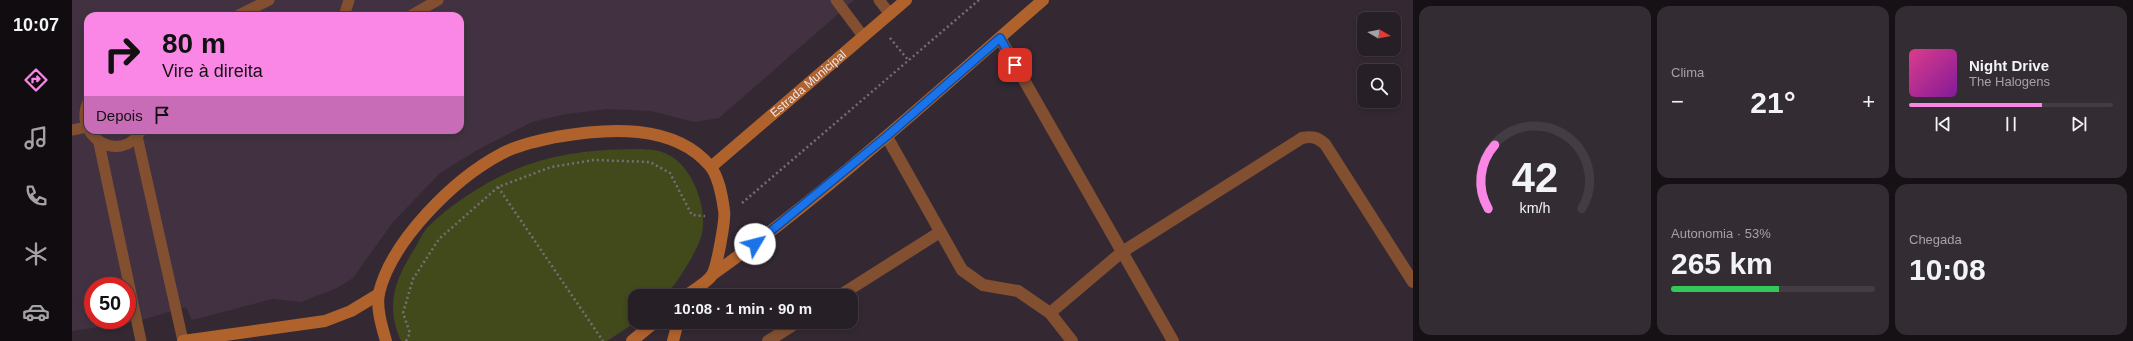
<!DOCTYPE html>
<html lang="pt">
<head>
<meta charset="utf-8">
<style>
	:root { --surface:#271f26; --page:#332c32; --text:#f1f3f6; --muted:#a4a2a7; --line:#433d43; --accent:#fa87e6 }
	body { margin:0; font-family:Helvetica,sans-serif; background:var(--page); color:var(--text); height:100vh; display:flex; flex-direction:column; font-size:15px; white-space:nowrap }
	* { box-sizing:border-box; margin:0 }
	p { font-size:13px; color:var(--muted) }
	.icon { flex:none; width:22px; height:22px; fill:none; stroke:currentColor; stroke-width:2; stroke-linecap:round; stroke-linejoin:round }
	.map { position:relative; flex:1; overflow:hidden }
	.panel { display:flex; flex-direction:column; gap:6px; padding:6px; background:#151115; width:720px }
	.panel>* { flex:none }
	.banner { position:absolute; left:12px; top:12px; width:380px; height:122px; border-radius:12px; box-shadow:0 2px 6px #0003,0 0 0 1px var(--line); background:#fa87e6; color:#111; overflow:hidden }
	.needle { width:26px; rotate:99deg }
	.tools { position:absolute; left:1285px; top:12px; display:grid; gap:8px }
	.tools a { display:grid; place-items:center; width:44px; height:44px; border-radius:8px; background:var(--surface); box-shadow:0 2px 6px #0003,0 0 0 1px var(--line); font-size:20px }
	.speed { position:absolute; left:12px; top:277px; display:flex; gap:8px; font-size:20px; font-weight:700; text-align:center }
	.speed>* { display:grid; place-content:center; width:52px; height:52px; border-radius:50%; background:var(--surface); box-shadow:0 2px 6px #0003,0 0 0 1px var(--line); line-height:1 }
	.speed .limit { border:6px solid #d22; background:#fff; color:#111 }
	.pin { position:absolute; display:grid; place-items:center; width:34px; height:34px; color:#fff; margin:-17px; border-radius:8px; box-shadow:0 2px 6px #0006 }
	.me { position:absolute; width:44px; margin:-22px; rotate:53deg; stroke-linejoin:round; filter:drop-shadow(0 0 3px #0008) }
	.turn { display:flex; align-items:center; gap:14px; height:84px; padding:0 12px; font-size:18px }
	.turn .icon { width:52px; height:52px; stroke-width:2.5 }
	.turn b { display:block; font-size:28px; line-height:34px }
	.then { display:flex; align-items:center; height:38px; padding:0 12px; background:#0003; gap:8px; font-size:15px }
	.big { font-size:30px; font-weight:800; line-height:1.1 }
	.panel .widget { flex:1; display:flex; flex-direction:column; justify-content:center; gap:6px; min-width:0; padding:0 14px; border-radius:12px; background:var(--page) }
	.panel .dial { align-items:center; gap:0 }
	.dial svg { height:104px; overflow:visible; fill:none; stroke:var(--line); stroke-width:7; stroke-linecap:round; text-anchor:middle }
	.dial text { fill:var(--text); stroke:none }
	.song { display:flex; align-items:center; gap:12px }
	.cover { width:48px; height:48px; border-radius:6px; background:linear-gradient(135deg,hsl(330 70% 55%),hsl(290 70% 35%)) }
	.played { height:4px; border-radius:2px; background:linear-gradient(90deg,var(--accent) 65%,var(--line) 65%) }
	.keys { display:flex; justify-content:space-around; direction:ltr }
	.heat { display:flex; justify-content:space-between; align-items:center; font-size:22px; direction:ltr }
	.charge { height:6px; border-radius:3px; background:linear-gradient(90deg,#34c759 53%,var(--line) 0) }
	.panel .tiles { flex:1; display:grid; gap:6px; grid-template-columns:repeat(3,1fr) }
	.widget:first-child { grid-row:span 2 }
	.trip { position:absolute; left:556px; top:289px; width:230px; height:40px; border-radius:12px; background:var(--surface); box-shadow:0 2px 6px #0003,0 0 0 1px var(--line); font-weight:800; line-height:40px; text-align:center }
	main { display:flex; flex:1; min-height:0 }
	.tabs { display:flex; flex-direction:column; width:72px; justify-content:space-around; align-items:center; background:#100c0f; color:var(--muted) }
	.tabs .icon { width:28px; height:28px }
	.tabs .on { color:var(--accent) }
	.tabs b { font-size:18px; color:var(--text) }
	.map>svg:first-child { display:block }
	.built { fill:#423241; fill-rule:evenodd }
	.green { fill:#424a1b }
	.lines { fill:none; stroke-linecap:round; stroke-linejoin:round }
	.path { stroke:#786e77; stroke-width:2.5; stroke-dasharray:2 3; stroke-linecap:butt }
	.service { stroke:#825031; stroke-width:11 }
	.minor { stroke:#825031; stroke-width:12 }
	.secondary { stroke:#b0622d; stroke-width:12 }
	.route-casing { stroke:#114b97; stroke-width:10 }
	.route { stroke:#1a73e8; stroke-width:7 }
	.labels { text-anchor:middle; stroke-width:3; stroke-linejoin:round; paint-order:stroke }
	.street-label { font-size:12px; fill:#eee6ee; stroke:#2a1f29 }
</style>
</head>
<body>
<main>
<nav class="tabs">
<b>10:07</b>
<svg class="icon on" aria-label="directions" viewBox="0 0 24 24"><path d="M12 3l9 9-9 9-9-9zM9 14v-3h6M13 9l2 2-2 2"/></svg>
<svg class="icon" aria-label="music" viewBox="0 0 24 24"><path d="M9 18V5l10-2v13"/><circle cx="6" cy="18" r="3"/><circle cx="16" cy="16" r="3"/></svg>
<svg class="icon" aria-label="phone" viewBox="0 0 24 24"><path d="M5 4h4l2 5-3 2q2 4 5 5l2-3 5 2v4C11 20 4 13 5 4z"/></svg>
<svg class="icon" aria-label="climate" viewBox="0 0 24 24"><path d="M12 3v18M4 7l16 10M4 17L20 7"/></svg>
<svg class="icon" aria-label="car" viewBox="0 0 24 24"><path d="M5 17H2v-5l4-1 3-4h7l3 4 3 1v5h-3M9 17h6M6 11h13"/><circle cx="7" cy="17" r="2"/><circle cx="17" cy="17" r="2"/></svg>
</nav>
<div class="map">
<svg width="1341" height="341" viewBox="0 0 1341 341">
	<rect width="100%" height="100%" fill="#342933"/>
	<path class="built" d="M 0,0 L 782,0 L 647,118 L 622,122 L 579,111 L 535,109 L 494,114 L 460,122 L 407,149 L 368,173 L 321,222 L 281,278 L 265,288 L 229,302 L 200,299 L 120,320 L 114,307 L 66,321 L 0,331 ZM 16,16 L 388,16 L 388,130 L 16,130 ZM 21,286 L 55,286 L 55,320 L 21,320 Z"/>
	<path class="green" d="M 569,149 C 575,150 583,149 590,152 C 618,160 636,206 630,233 C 627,249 604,285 593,296 L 563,296 L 564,322 L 535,341 L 329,341 C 313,305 323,279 343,248 C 347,241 351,232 356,227 C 381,202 420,178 452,166 C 490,152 529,149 569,149 Z"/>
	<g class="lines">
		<g class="path">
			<polyline points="818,38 837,61"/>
			<polyline points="426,187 531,341"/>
			<polyline points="670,203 907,0"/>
			<polyline points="334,341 338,333 331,313 341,279 367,239 426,187 479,167 522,160 578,162 598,173 620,215 633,216"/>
		</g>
		<g class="service">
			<polyline points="764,0 791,36"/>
			<polyline points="807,0 818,14"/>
			<polyline points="165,16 197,0"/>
			<polyline points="272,16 277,0"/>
			<polyline points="338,16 366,0"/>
			<path d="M 16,102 C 0,135 48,166 69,131"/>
			<polyline points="0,130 14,127"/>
			<polyline points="65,136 111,341"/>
			<polyline points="27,143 69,341"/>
		</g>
		<g class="minor">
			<polyline points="928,38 1101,341"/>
			<polyline points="815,137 890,270 911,285 946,291 978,313 1000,341"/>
			<polyline points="767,296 868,232"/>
			<path d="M 978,313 L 1050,252 L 1230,138 C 1240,136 1245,137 1253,144 L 1341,282"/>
			<polyline points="696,341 726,322"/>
		</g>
		<g class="secondary">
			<path id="s1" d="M 639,167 L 834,0"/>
			<path d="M 640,275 C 757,191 863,94 971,0"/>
			<polyline points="111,341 253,321 279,311 307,294"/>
			<path d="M 314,341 C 310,327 304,308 307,293 C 320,240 382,179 429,154 C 445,145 466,141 484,137 C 534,128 602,123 638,166 C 647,177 650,196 652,210 C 654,218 645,267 640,275 C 635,283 621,290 614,296"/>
			<polyline points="560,341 583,322"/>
			<polyline points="601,341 606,322"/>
		</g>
	</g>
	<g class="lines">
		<g class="route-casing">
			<polyline id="route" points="683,244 815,136 928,38 943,65"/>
		</g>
		<use href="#route" class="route"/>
	</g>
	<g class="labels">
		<g class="street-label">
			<text dy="4" stroke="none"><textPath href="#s1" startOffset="128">Estrada Municipal</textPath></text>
		</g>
	</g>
</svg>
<div class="tools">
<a><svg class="needle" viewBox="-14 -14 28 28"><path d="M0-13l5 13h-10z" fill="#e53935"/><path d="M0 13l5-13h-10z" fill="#a4a2a7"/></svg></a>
<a><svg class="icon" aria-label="search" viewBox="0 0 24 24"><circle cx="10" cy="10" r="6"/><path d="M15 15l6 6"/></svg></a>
</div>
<div class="speed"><div class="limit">50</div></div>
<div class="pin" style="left:943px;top:65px;background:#d93025"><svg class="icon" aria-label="arrive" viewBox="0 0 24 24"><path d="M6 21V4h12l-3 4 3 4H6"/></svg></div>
<svg class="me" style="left:683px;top:244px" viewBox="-20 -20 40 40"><circle r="19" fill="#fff"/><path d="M0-13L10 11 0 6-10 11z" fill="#1a73e8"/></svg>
<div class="trip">10:08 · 1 min · 90 m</div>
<div class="banner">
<div class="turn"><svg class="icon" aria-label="right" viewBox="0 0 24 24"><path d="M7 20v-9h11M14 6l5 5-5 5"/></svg><div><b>80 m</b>Vire à direita</div></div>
<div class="then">Depois<svg class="icon" aria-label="arrive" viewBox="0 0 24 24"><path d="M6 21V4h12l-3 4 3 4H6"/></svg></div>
</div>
</div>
<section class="panel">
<div class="tiles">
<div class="widget dial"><svg viewBox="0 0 100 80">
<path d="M14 69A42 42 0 1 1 86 69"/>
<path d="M14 69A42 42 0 0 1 19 20" stroke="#fa87e6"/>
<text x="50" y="56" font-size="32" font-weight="700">42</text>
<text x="50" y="72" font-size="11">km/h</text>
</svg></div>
<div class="widget"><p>Clima</p>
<div class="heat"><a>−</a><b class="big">21°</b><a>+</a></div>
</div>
<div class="widget">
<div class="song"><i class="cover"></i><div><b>Night Drive</b><p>The Halogens</p></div></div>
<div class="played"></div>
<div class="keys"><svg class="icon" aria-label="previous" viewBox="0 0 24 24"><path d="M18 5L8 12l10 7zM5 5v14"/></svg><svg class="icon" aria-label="pause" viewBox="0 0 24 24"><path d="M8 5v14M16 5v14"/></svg><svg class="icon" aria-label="next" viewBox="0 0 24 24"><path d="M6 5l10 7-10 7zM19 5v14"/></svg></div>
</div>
<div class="widget"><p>Autonomia · 53%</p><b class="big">265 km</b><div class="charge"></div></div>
<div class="widget"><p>Chegada</p><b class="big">10:08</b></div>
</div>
</section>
</main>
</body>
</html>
